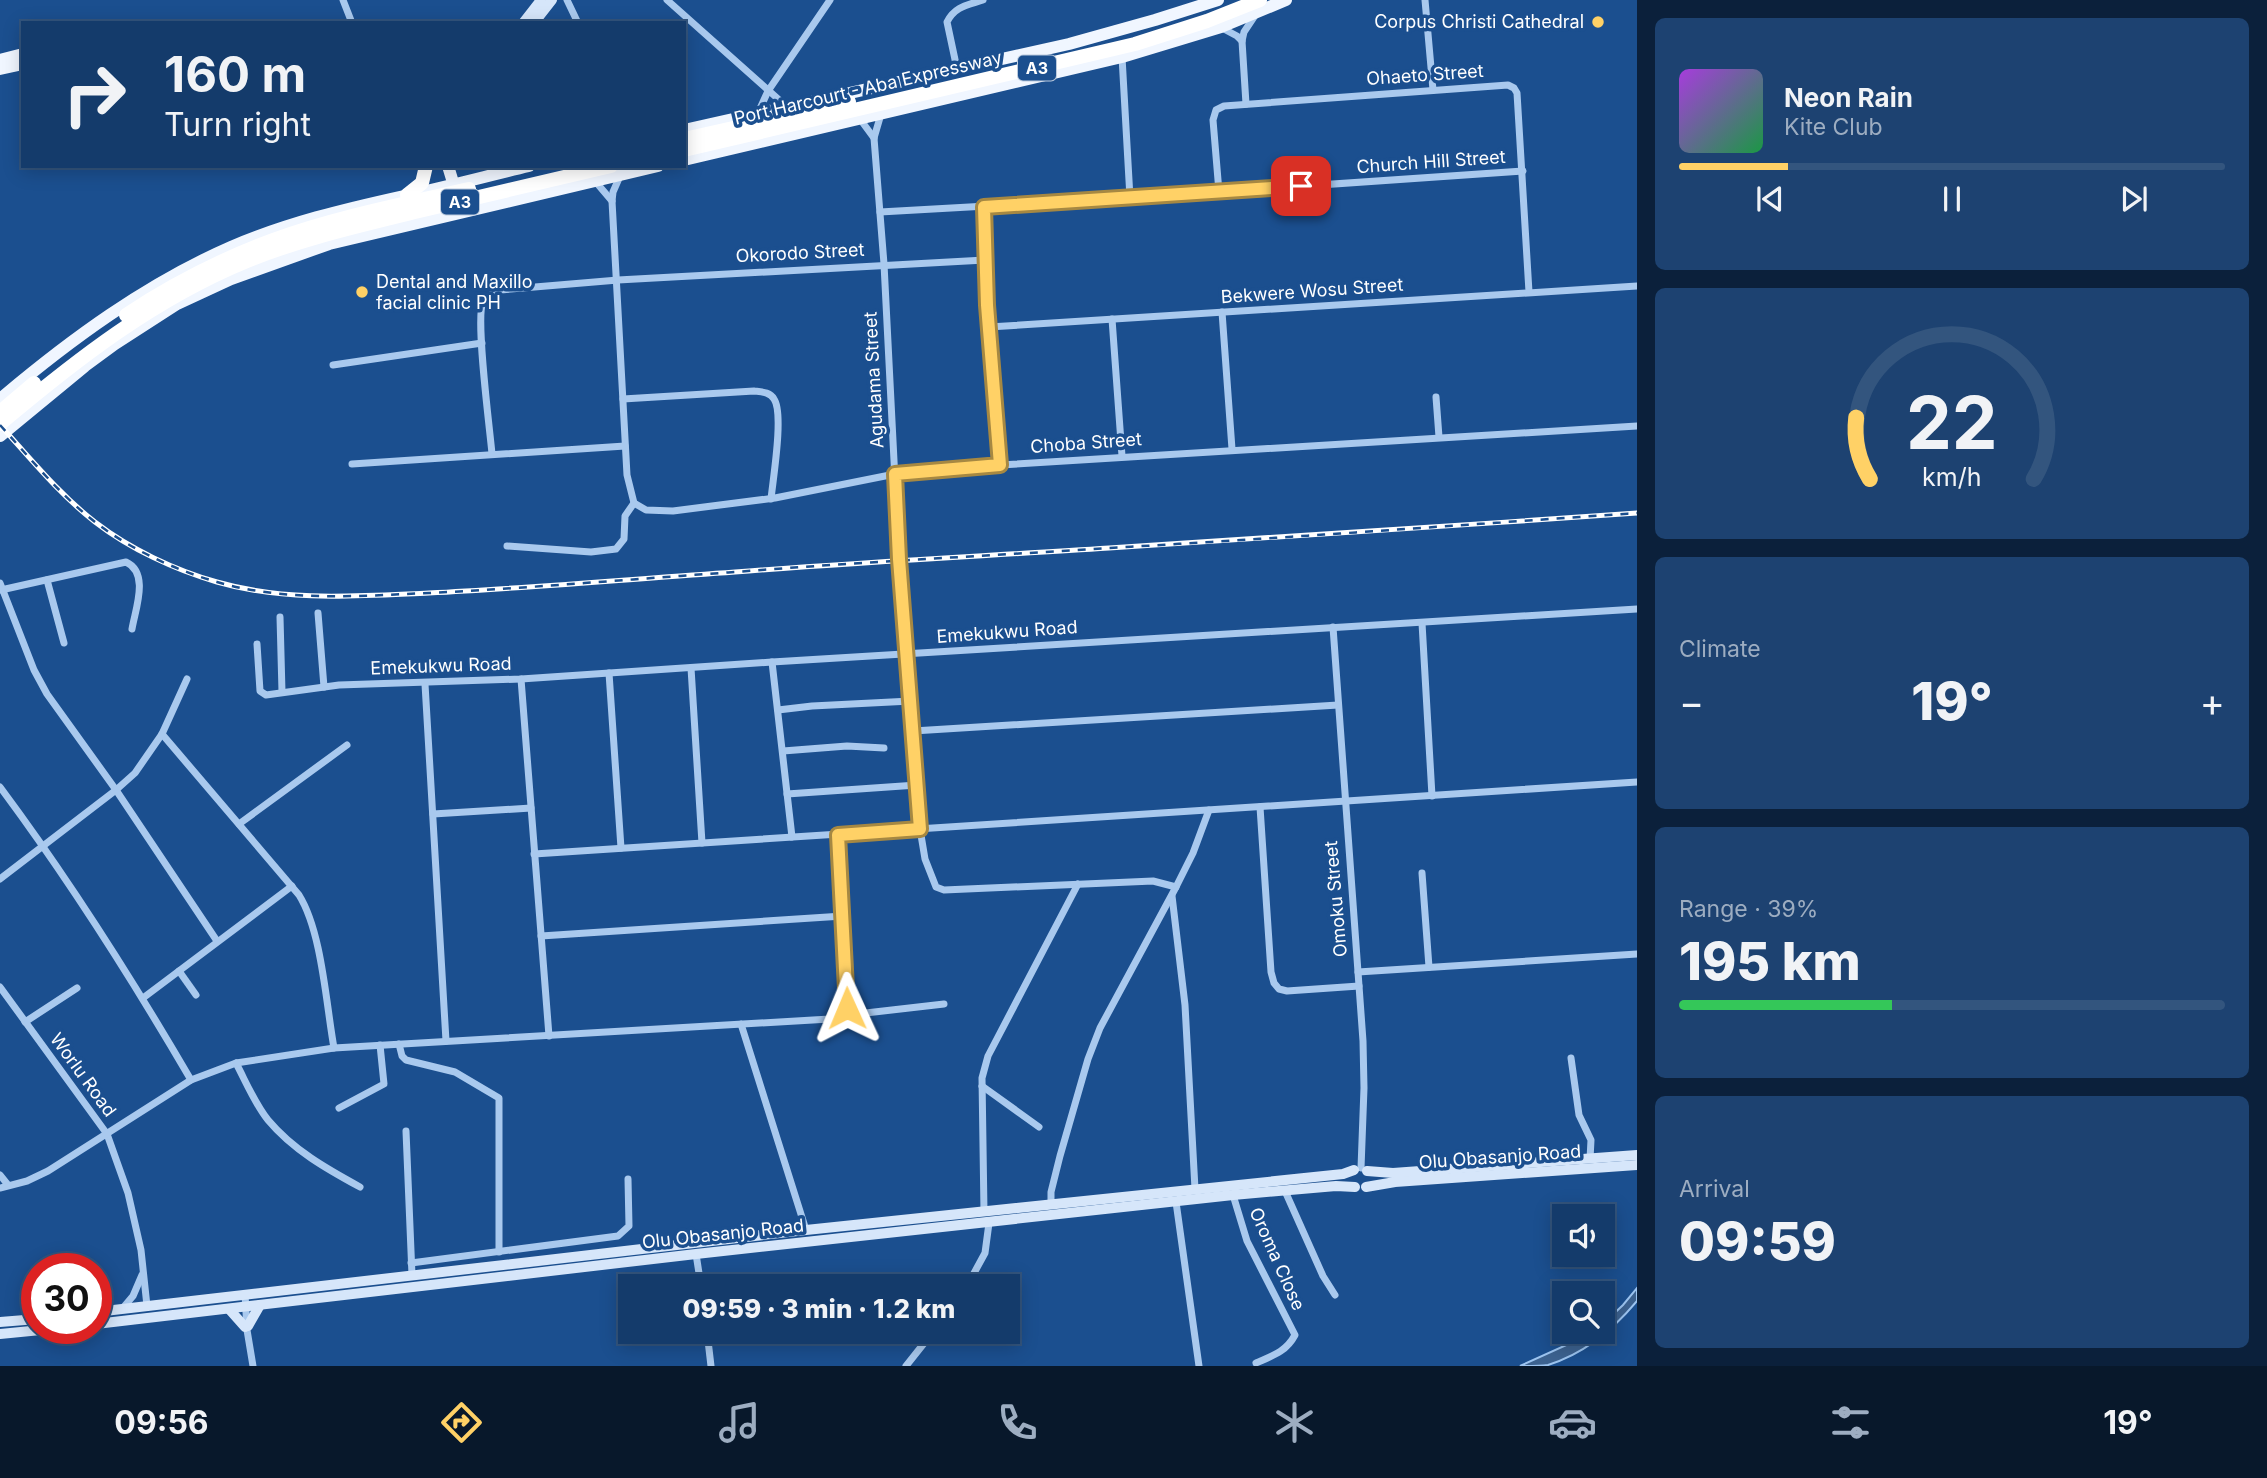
<!DOCTYPE html>
<html lang="en">
<head>
<meta charset="utf-8">
<style>
	:root { --surface:#143b6b; --page:#1d4271; --text:#f1f3f6; --muted:#9dadc1; --line:#33557e; --accent:#ffd166 }
	body { margin:0; font-family:Inter,sans-serif; background:var(--page); color:var(--text); height:100vh; display:flex; flex-direction:column; font-size:26px; white-space:nowrap }
	* { box-sizing:border-box; margin:0 }
	p { font-size:23px; color:var(--muted) }
	.icon { flex:none; width:38px; height:38px; fill:none; stroke:currentColor; stroke-width:2; stroke-linecap:round; stroke-linejoin:round }
	.map { position:relative; flex:1; overflow:hidden }
	.side { display:flex; flex-direction:column; gap:18px; padding:18px; background:#0b203b; width:630px }
	.side>* { flex:none }
	.top-card { position:absolute; left:21px; top:21px; width:665px; height:147px; border-radius:0px; box-shadow:0 4px 18px #0003,0 0 0 2px var(--line); background:#143b6b; color:var(--text); overflow:hidden }
	.tools { position:absolute; left:1552px; top:1204px; display:grid; gap:14px }
	.tools a { display:grid; place-items:center; width:63px; height:63px; border-radius:0px; background:var(--surface); box-shadow:0 4px 18px #0003,0 0 0 2px var(--line); font-size:35px }
	.speed { position:absolute; left:21px; top:1253px; display:flex; gap:14px; font-size:35px; font-weight:700; text-align:center }
	.speed>* { display:grid; place-content:center; width:91px; height:91px; border-radius:50%; background:var(--surface); box-shadow:0 4px 18px #0003,0 0 0 2px var(--line); line-height:1 }
	.speed .limit { border:10px solid #d22; background:#fff; color:#111 }
	.pin { position:absolute; display:grid; place-items:center; width:60px; height:60px; color:#fff; margin:-30px; border-radius:14px; box-shadow:0 4px 10px #0006 }
	.me { position:absolute; width:77px; margin:-38px; rotate:359deg; stroke-linejoin:round; filter:drop-shadow(0 0 5px #0008) }
	.turn { display:flex; align-items:center; gap:24px; height:147px; padding:0 28px; font-size:32px }
	.turn .icon { width:91px; height:91px; stroke-width:2.5 }
	.turn b { display:block; font-size:49px; line-height:60px }
	.big { font-size:52px; font-weight:800; line-height:1.1 }
	.side .widget { flex:1; display:flex; flex-direction:column; justify-content:center; gap:10px; min-width:0; padding:0 24px; border-radius:10px; background:var(--page) }
	.side .dial { align-items:center; gap:0 }
	.dial svg { height:182px; overflow:visible; fill:none; stroke:var(--line); stroke-width:7; stroke-linecap:round; text-anchor:middle }
	.dial text { fill:var(--text); stroke:none }
	.song { display:flex; align-items:center; gap:21px }
	.cover { width:84px; height:84px; border-radius:10px; background:linear-gradient(135deg,hsl(280 70% 55%),hsl(140 70% 35%)) }
	.played { height:7px; border-radius:4px; background:linear-gradient(90deg,var(--accent) 20%,var(--line) 20%) }
	.keys { display:flex; justify-content:space-around; direction:ltr }
	.heat { display:flex; justify-content:space-between; align-items:center; font-size:38px; direction:ltr }
	.charge { height:10px; border-radius:5px; background:linear-gradient(90deg,#34c759 39%,var(--line) 0) }
	.trip { position:absolute; left:618px; top:1274px; width:402px; height:70px; border-radius:0px; background:var(--surface); box-shadow:0 4px 18px #0003,0 0 0 2px var(--line); font-weight:800; line-height:70px; text-align:center }
	.menu { display:flex; height:112px; justify-content:space-around; align-items:center; background:#08182b; color:var(--muted) }
	.menu .icon { width:49px; height:49px }
	.menu .current { color:var(--accent) }
	.menu b { font-size:32px; color:var(--text) }
	main { display:flex; flex:1; min-height:0 }
	.map>svg:first-child { display:block }
	.water { fill:#3c6290; stroke:#9cc4f0; stroke-width:2 }
	.lines { fill:none; stroke-linecap:round; stroke-linejoin:round }
	.street { stroke:#a9c9ee; stroke-width:7 }
	.secondary { stroke:#d6e6fa; stroke-width:10 }
	.primary { stroke:#f0f6ff; stroke-width:12 }
	.highway { stroke:#fff; stroke-width:14 }
	.rail-casing { stroke:#fff; stroke-width:5 }
	.rail { stroke:#1b4f8f; stroke-width:2.5; stroke-dasharray:8; stroke-linecap:butt }
	.route-casing { stroke:#a68842; stroke-width:18 }
	.route { stroke:#ffd166; stroke-width:12 }
	.poi-dot { fill:#ffd166; stroke:#1b4f8f; stroke-width:2.5 }
	.labels { text-anchor:middle; stroke-width:7; stroke-linejoin:round; paint-order:stroke }
	.shield { fill:#1b4f8f; stroke:#bbcadd; stroke-width:2 }
	.shield-label { font-size:16px; font-weight:bold; fill:#fff }
	.poi-label { font-size:18px; fill:#fff; stroke:#1b4f8f; text-anchor:end }
	.street-label { font-size:18px; fill:#fff; stroke:#1b4f8f }
</style>
</head>
<body>
<main>
<div class="map">
<svg width="1637" height="1366" viewBox="0 0 1637 1366">
	<rect width="100%" height="100%" fill="#1b4f8f"/>
	<path class="water" d="M 1637,1288 L 1637,1301 C 1613,1330 1584,1354 1548,1365 C 1540,1366 1529,1366 1520,1366 L 1595,1332 L 1603,1332 L 1603,1324 L 1623,1305 Z"/>
	<g class="lines">
		<g class="street">
			<polyline points="343,0 352,23"/>
			<polyline points="567,0 578,23"/>
			<polyline points="667,0 786,106"/>
			<polyline points="1425,0 1433,90"/>
			<polyline points="1222,28 1237,36 1242,41"/>
			<polyline points="1122,57 1130,198"/>
			<path d="M 957,69 L 947,22 C 955,6 968,5 983,0"/>
			<polyline points="1246,104 1242,41 1244,32 1256,14"/>
			<polyline points="758,113 768,91 830,0"/>
			<polyline points="881,114 874,138 884,264 899,559 920,829 925,859 936,887 944,890 1153,881 1176,887"/>
			<polyline points="860,119 874,138"/>
			<polyline points="620,176 613,192 612,201 627,475 634,503 646,510 673,511 775,498 895,474 1000,465 1637,426"/>
			<polyline points="595,181 612,201"/>
			<polyline points="1219,192 1213,120 1216,110 1224,106 1508,85 1514,88 1517,93 1529,292"/>
			<polyline points="984,207 989,327 1000,465"/>
			<polyline points="880,212 1130,198 1523,171"/>
			<polyline points="1222,312 1232,449"/>
			<polyline points="1112,319 1122,456"/>
			<polyline points="989,327 1637,286"/>
			<polyline points="333,365 482,343"/>
			<polyline points="1436,397 1439,437"/>
			<path d="M 623,399 L 754,391 C 762,392 770,392 774,399 C 784,413 773,479 771,499"/>
			<path d="M 492,454 C 490,430 475,318 483,302 C 487,296 494,293 500,290 L 618,280 L 985,260"/>
			<polyline points="352,464 625,446"/>
			<polyline points="507,546 591,552 616,549 624,539 625,516 634,503"/>
			<polyline points="47,580 64,643"/>
			<polyline points="0,583 34,670 47,694 116,790 217,941"/>
			<path d="M 1,590 L 126,562 C 150,573 135,610 132,629"/>
			<polyline points="318,613 324,687"/>
			<polyline points="280,617 282,692"/>
			<polyline points="1422,623 1432,796"/>
			<polyline points="1333,627 1363,1041 1364,1088 1361,1168"/>
			<polyline points="257,644 260,691 266,695 339,685 521,679 772,662 1637,609"/>
			<polyline points="772,662 792,837"/>
			<polyline points="691,668 702,843"/>
			<polyline points="609,673 621,848"/>
			<polyline points="521,679 549,1036"/>
			<polyline points="425,684 446,1041"/>
			<polyline points="778,710 812,706 911,701"/>
			<polyline points="913,731 1338,705"/>
			<path d="M 162,734 L 299,895 C 322,932 326,1004 334,1048"/>
			<polyline points="783,751 847,746 884,748"/>
			<path d="M 0,787 C 70,881 132,979 191,1080"/>
			<polyline points="787,794 917,785"/>
			<polyline points="1260,807 1271,972 1274,983 1279,989 1287,991 1359,986"/>
			<polyline points="433,814 531,808"/>
			<polyline points="239,824 347,745"/>
			<polyline points="534,854 1637,782"/>
			<polyline points="1422,873 1429,967"/>
			<polyline points="0,879 116,790 135,773 162,734 187,679"/>
			<polyline points="1172,896 1185,1005 1195,1189"/>
			<polyline points="541,936 843,916"/>
			<polyline points="179,971 196,995"/>
			<polyline points="1358,972 1637,954"/>
			<polyline points="0,987 107,1134 128,1193 141,1250 147,1306"/>
			<polyline points="143,998 292,886"/>
			<polyline points="845,1012 857,1014 944,1004"/>
			<polyline points="25,1022 77,988"/>
			<polyline points="741,1024 806,1230"/>
			<polyline points="399,1044 402,1056 406,1060 455,1072 499,1098 499,1252"/>
			<polyline points="1571,1058 1579,1115 1591,1140 1590,1159"/>
			<path d="M 236,1063 C 246,1082 255,1104 268,1120 C 293,1150 327,1169 360,1187"/>
			<polyline points="982,1086 1039,1127"/>
			<polyline points="339,1108 384,1084 380,1045"/>
			<polyline points="406,1131 412,1275"/>
			<polyline points="0,1175 8,1185"/>
			<path d="M 0,1188 L 27,1181 L 48,1171 L 191,1080 L 236,1063 L 334,1048 L 830,1019 C 840,1017 846,1014 848,1003 L 838,835"/>
			<polyline points="1285,1191 1323,1276 1335,1295"/>
			<path d="M 1233,1195 L 1247,1241 L 1295,1335 C 1286,1352 1272,1356 1256,1363"/>
			<polyline points="1176,1202 1199,1366"/>
			<polyline points="1051,1205 1051,1192 1060,1156 1088,1059 1100,1028 1176,887 1193,853 1209,810"/>
			<polyline points="984,1212 982,1078 988,1056 1078,884"/>
			<polyline points="696,1254 701,1286"/>
			<polyline points="411,1263 618,1236 629,1226 628,1179"/>
			<polyline points="967,1286 985,1253 989,1223"/>
			<polyline points="245,1294 247,1330 253,1366"/>
			<polyline points="122,1309 133,1296 142,1275"/>
			<polyline points="707,1332 711,1366"/>
			<polyline points="906,1366 933,1332"/>
		</g>
		<g class="secondary">
			<polyline points="523,23 541,0"/>
			<polyline points="534,23 552,0"/>
			<polyline points="1367,1171 1393,1173 1637,1155"/>
			<polyline points="1366,1187 1395,1182 1637,1165"/>
			<polyline points="229,1309 245,1327"/>
			<polyline points="96,1312 806,1230 1343,1174 1354,1170"/>
			<polyline points="0,1322 37,1319"/>
			<polyline points="96,1324 696,1254 1233,1195 1336,1186 1355,1187"/>
			<polyline points="248,1326 260,1305"/>
			<polyline points="0,1334 61,1328"/>
		</g>
		<g class="primary">
			<polyline points="0,60 23,54"/>
			<polyline points="0,69 23,64"/>
			<polyline points="684,130 1069,44 1155,20 1218,0"/>
			<polyline points="684,160 1122,57 1221,27 1286,0"/>
			<polyline points="448,166 455,189"/>
			<path d="M 0,399 C 70,340 146,284 231,247 C 287,223 345,209 404,196 C 446,187 487,176 529,166"/>
			<polyline points="0,436 85,366 115,344 177,304 231,279 329,244 658,166"/>
		</g>
		<g class="highway">
			<polyline points="684,139 849,102"/>
			<polyline points="684,150 1135,44 1207,21 1260,0"/>
			<polyline points="407,195 422,183 426,166"/>
			<path d="M 126,315 C 171,285 222,259 273,240 C 336,217 404,204 469,189"/>
			<polyline points="0,412 34,383"/>
			<path d="M 0,424 C 76,360 154,299 247,261 C 301,239 358,226 415,212 C 480,197 545,181 611,166"/>
		</g>
		<g class="rail-casing">
			<path id="rail" d="M 0,425 C 30,458 59,494 95,522 C 130,549 175,570 217,582 C 286,602 358,596 429,593 C 531,588 633,579 735,572 C 860,562 985,556 1109,548 C 1285,538 1461,525 1637,513"/>
		</g>
		<use href="#rail" class="rail"/>
	</g>
	<g class="lines">
		<g class="route-casing">
			<polyline id="route" points="847,1008 838,835 920,829 899,559 895,474 1000,465 987,305 984,207 1301,186"/>
		</g>
		<use href="#route" class="route"/>
	</g>
	<g class="poi-dot">
		<circle cx="1598" cy="22" r="7"/>
		<circle cx="362" cy="292" r="7"/>
	</g>
	<g class="labels">
		<g class="shield">
			<rect x="1018" y="55.5" width="38" height="25" rx="5"/>
			<rect x="441" y="189.5" width="38" height="25" rx="5"/>
		</g>
		<g class="shield-label">
			<text x="1037" y="74">A3</text>
			<text x="460" y="208">A3</text>
		</g>
		<g class="poi-label">
			<text x="1584" y="28">Corpus Christi Cathedral</text>
			<text x="376" y="288" text-anchor="start">Dental and Maxillo<tspan x="376" dy="21">facial clinic PH</tspan></text>
		</g>
		<g class="street-label">
			<text transform="translate(1425 75) rotate(-4)" y="6">Ohaeto Street</text>
			<text transform="translate(868 88) rotate(-13)" y="6">Port Harcourt - Aba Expressway</text>
			<text transform="translate(1431 162) rotate(-4)" y="6">Church Hill Street</text>
			<text transform="translate(800 253) rotate(-3)" y="6">Okorodo Street</text>
			<text transform="translate(1312 291) rotate(-4)" y="6">Bekwere Wosu Street</text>
			<text transform="translate(874 380) rotate(-93)" y="6">Agudama Street</text>
			<text transform="translate(1086 443) rotate(-4)" y="6">Choba Street</text>
			<text transform="translate(1007 632) rotate(-4)" y="6">Emekukwu Road</text>
			<text transform="translate(441 666) rotate(-2)" y="6">Emekukwu Road</text>
			<text transform="translate(1336 899) rotate(-95)" y="6">Omoku Street</text>
			<text transform="translate(83 1075) rotate(54)" y="6">Worlu Road</text>
			<text transform="translate(1500 1157) rotate(-4)" y="6">Olu Obasanjo Road</text>
			<text transform="translate(723 1234) rotate(-6)" y="6">Olu Obasanjo Road</text>
			<text transform="translate(1277 1259) rotate(66)" y="6">Oroma Close</text>
		</g>
	</g>
</svg>
<div class="tools">
<a><svg class="icon" aria-label="sound" viewBox="0 0 24 24"><path d="M4 9h4l5-4v14l-5-4H4zM17 9q2 3 0 6"/></svg></a>
<a><svg class="icon" aria-label="search" viewBox="0 0 24 24"><circle cx="10" cy="10" r="6"/><path d="M15 15l6 6"/></svg></a>
</div>
<div class="speed"><div class="limit">30</div></div>
<div class="pin" style="left:1301px;top:186px;background:#d93025"><svg class="icon" aria-label="arrive" viewBox="0 0 24 24"><path d="M6 21V4h12l-3 4 3 4H6"/></svg></div>
<svg class="me" style="left:847px;top:1008px" viewBox="-20 -20 40 40"><path d="M0-17L14 15 0 8-14 15z" fill="#ffd166" stroke="#fff" stroke-width="4"/></svg>
<div class="trip">09:59 · 3 min · 1.2 km</div>
<div class="top-card">
<div class="turn"><svg class="icon" aria-label="right" viewBox="0 0 24 24"><path d="M7 20v-9h11M14 6l5 5-5 5"/></svg><div><b>160 m</b>Turn right</div></div>
</div>
</div>
<section class="side">
<div class="widget">
<div class="song"><i class="cover"></i><div><b>Neon Rain</b><p>Kite Club</p></div></div>
<div class="played"></div>
<div class="keys"><svg class="icon" aria-label="previous" viewBox="0 0 24 24"><path d="M18 5L8 12l10 7zM5 5v14"/></svg><svg class="icon" aria-label="pause" viewBox="0 0 24 24"><path d="M8 5v14M16 5v14"/></svg><svg class="icon" aria-label="next" viewBox="0 0 24 24"><path d="M6 5l10 7-10 7zM19 5v14"/></svg></div>
</div>
<div class="widget dial"><svg viewBox="0 0 100 80">
<path d="M14 69A42 42 0 1 1 86 69"/>
<path d="M14 69A42 42 0 0 1 8 42" stroke="#ffd166"/>
<text x="50" y="56" font-size="32" font-weight="700">22</text>
<text x="50" y="72" font-size="11">km/h</text>
</svg></div>
<div class="widget"><p>Climate</p>
<div class="heat"><a>−</a><b class="big">19°</b><a>+</a></div>
</div>
<div class="widget"><p>Range · 39%</p><b class="big">195 km</b><div class="charge"></div></div>
<div class="widget"><p>Arrival</p><b class="big">09:59</b></div>
</section>
</main>
<nav class="menu">
<b>09:56</b>
<svg class="icon current" aria-label="directions" viewBox="0 0 24 24"><path d="M12 3l9 9-9 9-9-9zM9 14v-3h6M13 9l2 2-2 2"/></svg>
<svg class="icon" aria-label="music" viewBox="0 0 24 24"><path d="M9 18V5l10-2v13"/><circle cx="6" cy="18" r="3"/><circle cx="16" cy="16" r="3"/></svg>
<svg class="icon" aria-label="phone" viewBox="0 0 24 24"><path d="M5 4h4l2 5-3 2q2 4 5 5l2-3 5 2v4C11 20 4 13 5 4z"/></svg>
<svg class="icon" aria-label="climate" viewBox="0 0 24 24"><path d="M12 3v18M4 7l16 10M4 17L20 7"/></svg>
<svg class="icon" aria-label="car" viewBox="0 0 24 24"><path d="M5 17H2v-5l4-1 3-4h7l3 4 3 1v5h-3M9 17h6M6 11h13"/><circle cx="7" cy="17" r="2"/><circle cx="17" cy="17" r="2"/></svg>
<svg class="icon" aria-label="filters" viewBox="0 0 24 24"><path d="M4 7h16M4 17h16"/><circle cx="9" cy="7" r="2"/><circle cx="15" cy="17" r="2"/></svg>
<b>19°</b>
</nav>
</body>
</html>
